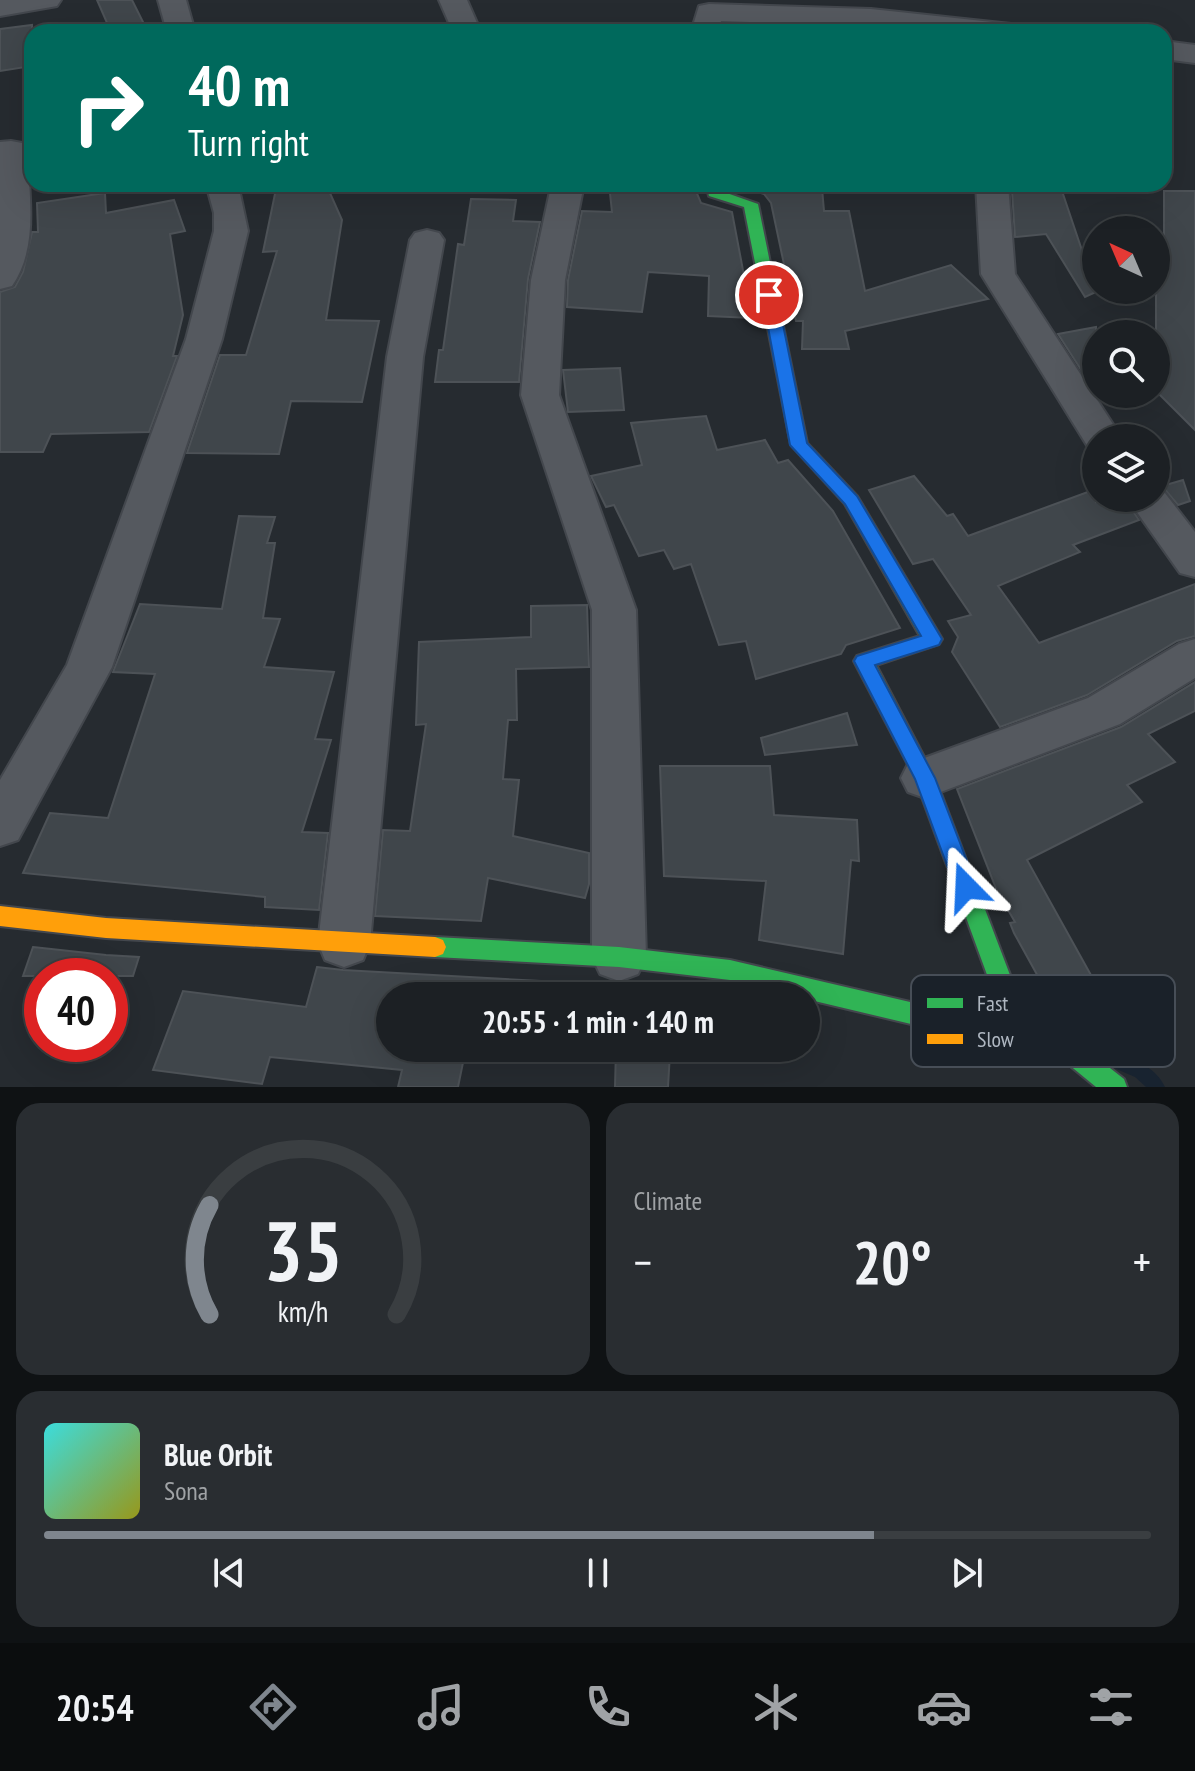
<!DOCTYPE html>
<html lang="en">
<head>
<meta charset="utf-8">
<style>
	:root { --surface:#1c2024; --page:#292d31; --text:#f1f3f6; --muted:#a0a3a6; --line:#3a3e41; --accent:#7f868e }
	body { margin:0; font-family:"PT Sans Narrow",sans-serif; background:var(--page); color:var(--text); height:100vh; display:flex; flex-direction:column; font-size:30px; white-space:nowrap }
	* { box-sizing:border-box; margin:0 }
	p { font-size:26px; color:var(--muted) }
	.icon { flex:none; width:44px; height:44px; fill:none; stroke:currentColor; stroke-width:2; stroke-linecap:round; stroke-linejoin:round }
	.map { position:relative; height:1087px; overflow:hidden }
	.sheet { display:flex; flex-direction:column; gap:16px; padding:16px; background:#0f1214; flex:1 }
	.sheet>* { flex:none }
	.guide { position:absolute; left:24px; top:24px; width:1148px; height:168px; border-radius:24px; box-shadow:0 8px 32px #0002,0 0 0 2px var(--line); background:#00695c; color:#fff; overflow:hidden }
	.needle { width:52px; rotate:316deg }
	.tools { position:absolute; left:1082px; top:216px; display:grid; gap:16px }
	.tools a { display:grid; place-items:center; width:88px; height:88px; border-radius:50%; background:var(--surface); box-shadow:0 8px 32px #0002,0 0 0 2px var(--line); font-size:40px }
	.speed { position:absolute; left:24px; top:958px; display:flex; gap:16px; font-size:40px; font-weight:700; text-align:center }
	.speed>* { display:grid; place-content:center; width:104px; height:104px; border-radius:50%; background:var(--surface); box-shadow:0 8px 32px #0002,0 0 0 2px var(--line); line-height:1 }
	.speed .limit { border:12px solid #d22; background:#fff; color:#111 }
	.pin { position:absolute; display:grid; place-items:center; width:68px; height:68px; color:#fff; margin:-34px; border:4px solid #fff; border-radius:50%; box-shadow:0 2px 8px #0007 }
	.me { position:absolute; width:88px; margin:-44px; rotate:339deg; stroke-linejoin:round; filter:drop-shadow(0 0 6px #0008) }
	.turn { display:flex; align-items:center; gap:28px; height:168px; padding:0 32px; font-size:36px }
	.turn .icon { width:104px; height:104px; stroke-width:2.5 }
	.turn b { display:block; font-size:56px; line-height:68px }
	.big { font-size:60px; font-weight:700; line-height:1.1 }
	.sheet .widget { flex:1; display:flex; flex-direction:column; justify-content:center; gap:12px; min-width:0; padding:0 28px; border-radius:24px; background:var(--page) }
	.sheet .dial { align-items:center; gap:0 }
	.dial svg { height:208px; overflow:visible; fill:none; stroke:var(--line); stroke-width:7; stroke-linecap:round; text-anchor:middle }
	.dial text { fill:var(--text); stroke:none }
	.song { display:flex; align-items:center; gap:24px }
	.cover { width:96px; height:96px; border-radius:12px; background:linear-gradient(135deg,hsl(180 70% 55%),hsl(60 70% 35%)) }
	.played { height:8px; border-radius:4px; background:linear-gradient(90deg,var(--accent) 75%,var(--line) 75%) }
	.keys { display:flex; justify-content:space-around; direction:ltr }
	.heat { display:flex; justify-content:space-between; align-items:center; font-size:44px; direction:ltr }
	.sheet .tiles { flex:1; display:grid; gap:16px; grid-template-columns:1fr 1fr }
	.widget:last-child { grid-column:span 2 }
	.trip { position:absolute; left:376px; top:982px; width:444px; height:80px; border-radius:40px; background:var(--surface); box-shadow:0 8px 32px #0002,0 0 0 2px var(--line); font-weight:700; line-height:80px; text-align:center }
	.menu { display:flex; height:128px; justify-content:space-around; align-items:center; background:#0b0d0e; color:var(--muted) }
	.menu .icon { width:56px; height:56px }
	.menu .on { color:var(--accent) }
	.menu b { font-size:36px; color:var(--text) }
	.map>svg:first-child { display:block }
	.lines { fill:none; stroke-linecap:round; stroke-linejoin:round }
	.stream { fill:#182330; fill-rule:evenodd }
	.building { fill:#40464b; stroke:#4d5257; stroke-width:2 }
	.street-casing { stroke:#43474d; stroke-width:4 }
	.fast-casing { stroke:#43474d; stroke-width:4 }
	.slow-casing { stroke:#43474d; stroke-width:4 }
	.street { fill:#55595f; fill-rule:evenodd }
	.fast { fill:#30b455; fill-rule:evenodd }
	.slow { fill:#ff9f0a; fill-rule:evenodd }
	.route { fill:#1a73e8; stroke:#114b97; stroke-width:2 }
	.key { fill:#1a2129; stroke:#474e57; stroke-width:2 }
	.key-label { font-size:22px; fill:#afb7c1 }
</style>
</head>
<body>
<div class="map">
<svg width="1195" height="1087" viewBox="0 0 1195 1087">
	<rect width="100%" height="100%" fill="#262b30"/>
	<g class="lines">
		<path class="stream" d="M 1120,1055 C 1139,1062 1156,1068 1165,1087 L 1146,1087 L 1135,1077 L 1114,1068 L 1112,1063 L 1114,1058 Z"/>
	</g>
	<g class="building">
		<polygon points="97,0 132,0 148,32 111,32"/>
		<polygon points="32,25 32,66 0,71 0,29"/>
		<polygon points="277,184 326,184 342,220 326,320 379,321 362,402 291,401 279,454 187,453 220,355 246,355 277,251 263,252"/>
		<polygon points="609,184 693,184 701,203 732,212 752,318 708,316 709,276 648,272 642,312 567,307 568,280 582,211 612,212"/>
		<polygon points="733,184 822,188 824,211 849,211 865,291 951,265 988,299 845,331 849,349 802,349 803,321 796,321 771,203 764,194"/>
		<polygon points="1012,191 1062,191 1096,292 1085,297 1046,234 1015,237"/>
		<polygon points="1164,191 1195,191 1195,430 1156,391 1156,249 1164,249"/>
		<polygon points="105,193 106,213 174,200 185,231 170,234 183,315 173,356 177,356 149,432 51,434 43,452 0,452 0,292 15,287 23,272 32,232 38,232 37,203"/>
		<polygon points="471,199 516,200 513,221 540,222 528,279 519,382 435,382 439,350 443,350 458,244 464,245"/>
		<polygon points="1096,327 1096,393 1058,334"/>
		<polygon points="620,368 624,410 568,412 563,370"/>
		<polygon points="706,416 717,450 765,440 778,463 788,460 833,511 900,628 846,645 841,654 756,679 746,641 719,645 691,564 674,569 664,550 639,556 614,505 606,507 591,476 642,465 631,423"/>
		<polygon points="914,476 947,516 953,514 968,536 1096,489 1096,502 1124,498 1139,520 1073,545 1080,552 998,586 1039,643 1195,584 1195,636 1177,641 1087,695 1000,727 952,652 958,637 948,621 971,615 933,559 913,564 869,490"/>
		<polygon points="1183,480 1190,501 1178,505 1162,486"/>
		<polygon points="239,516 275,517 267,543 275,543 263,618 280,619 264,667 334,672 315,739 331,740 302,832 328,833 319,910 265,907 265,897 23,873 50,813 108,818 155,674 113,672 140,604 222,609"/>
		<polygon points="587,605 589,667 516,669 517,720 508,720 503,779 519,780 513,836 589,853 589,884 585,898 488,878 481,921 375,916 383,830 410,831 426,724 416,725 419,642 531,637 531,606"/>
		<polygon points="1195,682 1195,711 1148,734 1175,762 1127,785 1142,802 1027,860 1102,995 1056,1009 1014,933 1010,923 1015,922 997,891 957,789 1121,727"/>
		<polygon points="847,713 857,745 765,755 761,738"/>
		<polygon points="660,766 770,766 774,815 857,820 859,861 851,860 843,954 759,940 766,881 664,876"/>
		<polygon points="33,947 106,955 139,957 133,976 23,976"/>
		<polygon points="317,967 343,970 559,982 557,996 390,996 390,1048 466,1048 458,1087 398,1087 402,1070 270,1057 262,1084 153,1070 183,991 306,1007"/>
		<polygon points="574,982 682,993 682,996 617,996 573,991"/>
		<polygon points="616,1048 682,1048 682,1053 670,1053 668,1087 615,1087"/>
	</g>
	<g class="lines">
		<g class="street-casing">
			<g id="street">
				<polygon points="0,0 61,0 57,6 0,16"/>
				<polygon points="158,0 186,0 195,32 167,32"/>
				<polygon points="439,0 467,0 481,32 453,32"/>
				<path d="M 709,4 L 871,9 L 1011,24 L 1021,26 L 1025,32 C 924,32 823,24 721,21 L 719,32 L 691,32 L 699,6 Z"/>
				<polygon points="1164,41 1195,45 1195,63 1164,59"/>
				<path d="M 11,141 L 22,143 L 27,150 C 29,194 39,247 12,286 L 0,289 L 0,142 Z"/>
				<polygon points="206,184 238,184 248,231 222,339 112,667 18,840 0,846 0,780 67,665 186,339 214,231 214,213"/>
				<polygon points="546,184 580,184 583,189 565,280 559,395 636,610 646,957 638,974 619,981 600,974 592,957 592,610 521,395 531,280 550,191"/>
				<polygon points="976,184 1008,184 1015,274 1122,438 1096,438 1096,449 1088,447 981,274"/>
				<polygon points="427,230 439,233 444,240 423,357 370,943 363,960 344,967 325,960 318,943 387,357 410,240 415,233"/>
				<polygon points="1156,487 1161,488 1195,532 1195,577 1180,573 1127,498 1156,498"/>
				<polygon points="1195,639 1195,678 1120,724 925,798 908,792 901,778 908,764 1088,698 1179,644"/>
			</g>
		</g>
		<g class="fast-casing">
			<polygon id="fast" points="706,184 720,184 721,191 758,204 807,443 857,496 942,639 939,644 876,665 935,778 1026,1017 1073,1039 1124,1079 1127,1087 1096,1087 1057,1055 1015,1035 953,1034 806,999 806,996 730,980 619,967 435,957 427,954 424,947 427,940 435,937 619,947 730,960 953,1012 1001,1013 915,778 854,661 857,656 920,636 845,504 791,445 744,207 709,196"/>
		</g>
		<g class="slow-casing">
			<polygon id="slow" points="0,906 106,918 435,937 443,940 446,947 443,954 435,957 106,938 0,926"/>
		</g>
		<use href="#street" class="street"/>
		<use href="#fast" class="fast"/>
		<use href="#slow" class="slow"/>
	</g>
	<polygon class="route" points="769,290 777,295 807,443 857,496 942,639 939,645 875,665 935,778 977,887 974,894 966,897 958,894 955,887 915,779 854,661 857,656 921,636 845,504 790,445 762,295"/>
	<rect x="911" y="975" width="264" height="92" rx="12" class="key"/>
	<rect x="927" y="998" width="36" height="10" fill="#30b455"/>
	<rect x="927" y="1034" width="36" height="10" fill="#ff9f0a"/>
	<g class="key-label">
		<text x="977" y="1011">Fast</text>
		<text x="977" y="1047">Slow</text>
	</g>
</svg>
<div class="tools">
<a><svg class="needle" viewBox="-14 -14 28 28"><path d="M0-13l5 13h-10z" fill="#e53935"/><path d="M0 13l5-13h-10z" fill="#a0a3a6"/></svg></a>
<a><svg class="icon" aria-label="search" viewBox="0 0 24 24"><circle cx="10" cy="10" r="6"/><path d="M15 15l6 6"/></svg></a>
<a><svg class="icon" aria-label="layers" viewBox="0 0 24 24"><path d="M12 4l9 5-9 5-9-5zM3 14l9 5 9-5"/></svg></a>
</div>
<div class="speed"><div class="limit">40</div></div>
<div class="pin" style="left:769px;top:295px;background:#d93025"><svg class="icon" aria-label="arrive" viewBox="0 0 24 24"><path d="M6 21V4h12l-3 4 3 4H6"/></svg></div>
<svg class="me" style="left:966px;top:887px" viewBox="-20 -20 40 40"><path d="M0-17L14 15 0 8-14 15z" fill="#1a73e8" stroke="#fff" stroke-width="4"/></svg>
<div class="trip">20:55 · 1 min · 140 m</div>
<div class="guide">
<div class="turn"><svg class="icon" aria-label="right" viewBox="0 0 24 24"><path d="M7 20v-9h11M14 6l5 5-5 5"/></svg><div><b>40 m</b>Turn right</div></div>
</div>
</div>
<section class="sheet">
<div class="tiles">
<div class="widget dial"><svg viewBox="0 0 100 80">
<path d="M14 69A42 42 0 1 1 86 69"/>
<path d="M14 69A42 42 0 0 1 14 27" stroke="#7f868e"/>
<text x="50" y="56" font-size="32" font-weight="700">35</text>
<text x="50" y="72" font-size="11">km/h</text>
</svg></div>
<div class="widget"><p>Climate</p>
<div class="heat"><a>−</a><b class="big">20°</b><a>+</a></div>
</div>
<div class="widget">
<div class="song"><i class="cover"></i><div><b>Blue Orbit</b><p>Sona</p></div></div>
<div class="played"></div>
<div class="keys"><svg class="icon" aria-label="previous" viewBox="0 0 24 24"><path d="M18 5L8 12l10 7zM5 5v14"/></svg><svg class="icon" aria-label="pause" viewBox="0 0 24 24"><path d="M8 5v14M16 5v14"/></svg><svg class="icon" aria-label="next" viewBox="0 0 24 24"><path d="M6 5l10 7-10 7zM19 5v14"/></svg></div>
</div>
</div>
</section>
<nav class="menu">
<b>20:54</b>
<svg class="icon on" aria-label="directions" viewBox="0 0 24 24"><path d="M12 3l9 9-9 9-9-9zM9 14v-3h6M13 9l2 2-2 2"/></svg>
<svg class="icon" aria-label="music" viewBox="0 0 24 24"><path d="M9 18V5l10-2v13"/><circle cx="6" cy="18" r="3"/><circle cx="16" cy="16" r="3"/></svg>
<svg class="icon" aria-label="phone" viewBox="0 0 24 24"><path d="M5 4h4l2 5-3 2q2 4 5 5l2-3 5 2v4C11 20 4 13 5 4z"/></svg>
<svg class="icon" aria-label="climate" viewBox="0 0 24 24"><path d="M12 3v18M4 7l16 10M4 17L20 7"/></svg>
<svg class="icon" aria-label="car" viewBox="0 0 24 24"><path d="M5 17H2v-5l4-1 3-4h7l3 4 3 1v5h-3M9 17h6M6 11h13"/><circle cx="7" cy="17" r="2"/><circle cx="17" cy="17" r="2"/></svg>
<svg class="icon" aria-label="filters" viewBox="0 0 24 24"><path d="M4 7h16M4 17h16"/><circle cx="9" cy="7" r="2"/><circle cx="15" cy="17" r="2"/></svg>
</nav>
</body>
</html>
